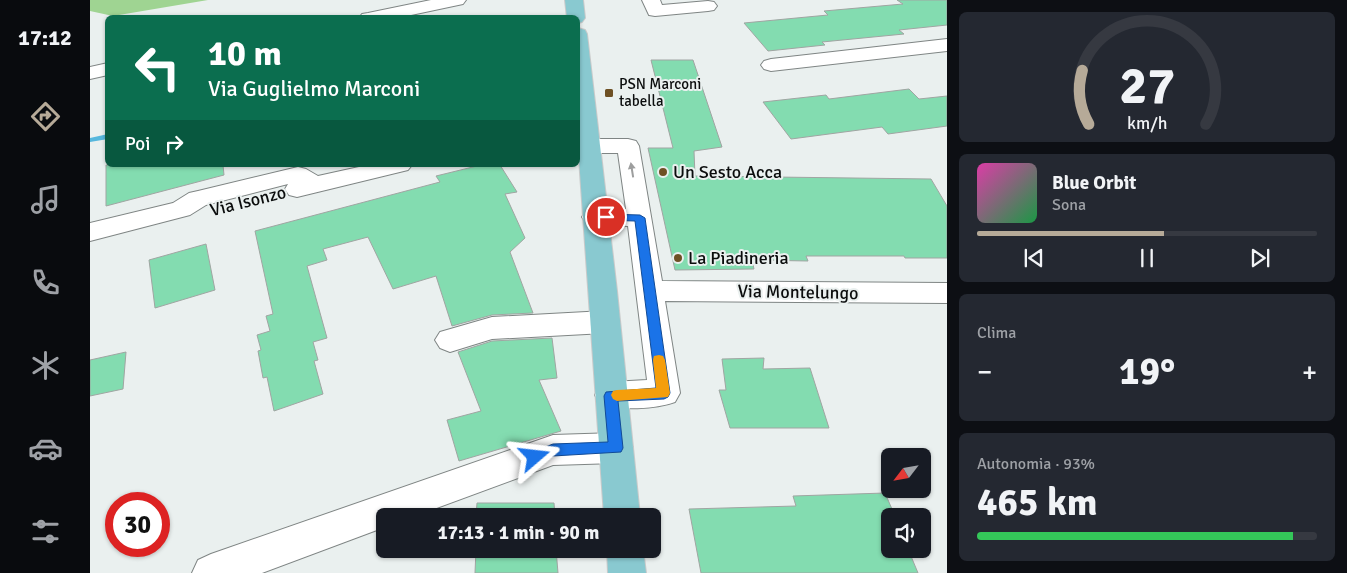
<!DOCTYPE html>
<html lang="it">
<head>
<meta charset="utf-8">
<style>
	:root { --surface:#171b24; --page:#242831; --text:#f1f3f6; --muted:#9ea1a6; --line:#363941; --accent:#b6aa98 }
	body { margin:0; font-family:Signika,sans-serif; background:var(--page); color:var(--text); height:100vh; display:flex; flex-direction:column; font-size:19px; white-space:nowrap }
	* { box-sizing:border-box; margin:0 }
	p { font-size:16px; color:var(--muted) }
	.icon { flex:none; width:28px; height:28px; fill:none; stroke:currentColor; stroke-width:2; stroke-linecap:round; stroke-linejoin:round }
	.map { position:relative; flex:1; overflow:hidden }
	.side { display:flex; flex-direction:column; gap:12px; padding:12px; background:#0d0f14; width:400px }
	.side>* { flex:none }
	.top-card { position:absolute; left:15px; top:15px; width:475px; height:152px; border-radius:8px; box-shadow:0 1px 4px #0004; background:#0b6e4f; color:#fff; overflow:hidden }
	.needle { width:32px; rotate:239deg }
	.fabs { position:absolute; left:791px; top:448px; display:grid; gap:10px }
	.fabs a { display:grid; place-items:center; width:50px; height:50px; border-radius:8px; background:var(--surface); box-shadow:0 1px 4px #0004; font-size:25px }
	.speed { position:absolute; left:15px; top:492px; display:flex; gap:10px; font-size:25px; font-weight:700; text-align:center }
	.speed>* { display:grid; place-content:center; width:65px; height:65px; border-radius:50%; background:var(--surface); box-shadow:0 1px 4px #0004; line-height:1 }
	.speed .limit { border:8px solid #d22; background:#fff; color:#111 }
	.pin { position:absolute; display:grid; place-items:center; width:42px; height:42px; color:#fff; margin:-21px; border:2px solid #fff; border-radius:50%; box-shadow:0 1px 5px #0007 }
	.me { position:absolute; width:55px; margin:-28px; rotate:73deg; stroke-linejoin:round; filter:drop-shadow(0 0 4px #0008) }
	.turn { display:flex; align-items:center; gap:18px; height:105px; padding:0 20px; font-size:22px }
	.turn .icon { width:65px; height:65px; stroke-width:2.5 }
	.turn b { display:block; font-size:35px; line-height:42px }
	.then { display:flex; align-items:center; height:48px; padding:0 20px; background:#0003; gap:10px; font-size:19px }
	.big { font-size:38px; font-weight:800; line-height:1.1 }
	.side .card { flex:1; display:flex; flex-direction:column; justify-content:center; gap:8px; min-width:0; padding:0 18px; border-radius:8px; background:var(--page) }
	.side .dial { align-items:center; gap:0 }
	.dial svg { height:130px; overflow:visible; fill:none; stroke:var(--line); stroke-width:7; stroke-linecap:round; text-anchor:middle }
	.dial text { fill:var(--text); stroke:none }
	.song { display:flex; align-items:center; gap:15px }
	.cover { width:60px; height:60px; border-radius:8px; background:linear-gradient(135deg,hsl(320 70% 55%),hsl(140 70% 35%)) }
	.played { height:5px; border-radius:2px; background:linear-gradient(90deg,var(--accent) 55%,var(--line) 55%) }
	.keys { display:flex; justify-content:space-around; direction:ltr }
	.heat { display:flex; justify-content:space-between; align-items:center; font-size:28px; direction:ltr }
	.charge { height:8px; border-radius:4px; background:linear-gradient(90deg,#34c759 93%,var(--line) 0) }
	.trip { position:absolute; left:286px; top:508px; width:285px; height:50px; border-radius:8px; background:var(--surface); box-shadow:0 1px 4px #0004; font-weight:800; line-height:50px; text-align:center }
	main { display:flex; flex:1; min-height:0 }
	.tabs { display:flex; flex-direction:column; width:90px; justify-content:space-around; align-items:center; background:#090b0e; color:var(--muted) }
	.tabs .icon { width:35px; height:35px }
	.tabs .on { color:var(--accent) }
	.tabs b { font-size:22px; color:var(--text) }
	.map>svg:first-child { display:block }
	.green { fill:#9fd492 }
	.lines { fill:none; stroke-linecap:round; stroke-linejoin:round }
	.stream { fill:#55b7dd; fill-rule:evenodd }
	.building { fill:#83dcb0; stroke:#a0a5a2 }
	.minor-casing { stroke:#7f8584; stroke-width:2 }
	.major-casing { stroke:#c9caca; stroke-width:2 }
	.minor { fill:#fff; fill-rule:evenodd }
	.major { fill:#89c9d0; fill-rule:evenodd }
	.oneway { fill:#9d9e9e }
	.route { fill:#1a73e8; stroke:#114b97 }
	.slow { fill:#f59e0b }
	.poi-dot { fill:#6e5024; stroke:#eaf0ef; stroke-width:2 }
	.labels { text-anchor:middle; stroke-width:4; stroke-linejoin:round; paint-order:stroke }
	.far-poi-label { font-size:15px; fill:#0b0d0d; stroke:#eaf0ef; text-anchor:start }
	.poi-label { font-size:18px; fill:#0b0d0d; stroke:#eaf0ef; text-anchor:start }
	.street-label { font-size:18px; fill:#0b0d0d; stroke:#eaf0ef }
</style>
</head>
<body>
<main>
<nav class="tabs">
<b>17:12</b>
<svg class="icon on" aria-label="directions" viewBox="0 0 24 24"><path d="M12 3l9 9-9 9-9-9zM9 14v-3h6M13 9l2 2-2 2"/></svg>
<svg class="icon" aria-label="music" viewBox="0 0 24 24"><path d="M9 18V5l10-2v13"/><circle cx="6" cy="18" r="3"/><circle cx="16" cy="16" r="3"/></svg>
<svg class="icon" aria-label="phone" viewBox="0 0 24 24"><path d="M5 4h4l2 5-3 2q2 4 5 5l2-3 5 2v4C11 20 4 13 5 4z"/></svg>
<svg class="icon" aria-label="climate" viewBox="0 0 24 24"><path d="M12 3v18M4 7l16 10M4 17L20 7"/></svg>
<svg class="icon" aria-label="car" viewBox="0 0 24 24"><path d="M5 17H2v-5l4-1 3-4h7l3 4 3 1v5h-3M9 17h6M6 11h13"/><circle cx="7" cy="17" r="2"/><circle cx="17" cy="17" r="2"/></svg>
<svg class="icon" aria-label="filters" viewBox="0 0 24 24"><path d="M4 7h16M4 17h16"/><circle cx="9" cy="7" r="2"/><circle cx="15" cy="17" r="2"/></svg>
</nav>
<div class="map">
<svg width="857" height="573" viewBox="0 0 857 573">
	<rect width="100%" height="100%" fill="#eaf0ef"/>
	<polygon class="green" points="0,0 118,0 23,16 0,11"/>
	<g class="lines">
		<polygon class="stream" points="18,134 18,139 0,142 0,138"/>
	</g>
	<g class="building">
		<polygon points="807,0 857,0 857,25 809,30 814,34 732,42 735,45 678,51 654,23 738,15 734,11 813,4"/>
		<polygon points="561,60 603,60 632,147 604,151 605,176 841,179 857,206 857,258 815,258 814,256 716,256 718,261 662,260 664,269 585,270 558,148 583,148"/>
		<polygon points="819,89 829,99 857,96 857,126 798,134 792,127 701,139 673,102 736,95 739,99"/>
		<polygon points="16,165 133,165 134,175 16,206"/>
		<polygon points="391,165 410,165 427,192 415,194 435,238 420,252 443,313 402,315 362,326 346,276 303,289 278,237 233,249 237,260 217,266 237,338 223,342 228,360 224,361 233,394 184,411 177,377 173,378 168,351 171,350 167,335 180,331 176,316 183,314 165,231 350,182 346,176"/>
		<polygon points="116,244 125,290 65,308 59,260"/>
		<polygon points="462,338 467,378 449,380 471,431 369,461 357,420 391,411 368,352 402,341"/>
		<polygon points="36,352 33,389 0,396 0,360"/>
		<polygon points="674,358 673,369 720,368 739,428 640,428 629,390 636,390 632,359"/>
		<polygon points="795,493 805,516 800,516 800,549 818,549 828,573 611,573 599,509 706,506 703,496"/>
		<polygon points="387,503 464,503 465,516 386,516"/>
		<polygon points="386,549 466,549 468,573 385,573"/>
	</g>
	<g class="lines">
		<g class="minor-casing">
			<g id="minor">
				<polygon points="341,0 376,0 373,4 307,18 269,18 272,14 278,13"/>
				<polygon points="552,0 570,0 572,5 618,1 624,2 627,6 624,10 618,11 565,16 559,15"/>
				<polygon points="857,39 857,51 681,71 674,69 671,65 674,61 681,59"/>
				<polygon points="18,63 18,75 0,79 0,67"/>
				<path d="M 499,139 L 538,139 L 546,141 L 549,146 L 572,281 L 857,283 L 857,303 L 575,301 L 590,393 L 585,402 C 566,409 529,411 510,404 L 505,395 L 510,386 L 521,382 L 557,380 L 538,226 L 505,225 L 496,223 L 492,217 L 496,211 L 505,209 L 536,209 L 528,153 L 499,153 L 491,151 L 488,146 L 491,141 Z"/>
				<polygon points="278,165 322,165 318,170 207,197 199,195 195,189 198,184 116,205 100,215 0,241 0,223 83,203 99,193 108,191 208,167 216,169 228,176"/>
				<polygon points="515,311 525,314 529,322 525,330 515,333 402,339 360,352 350,348 345,340 350,332 402,317"/>
				<polygon points="526,433 538,437 543,448 538,459 526,463 463,465 325,516 295,516 295,527 172,573 102,573 108,560 121,554 463,435"/>
			</g>
		</g>
		<g class="major-casing">
			<g id="major">
				<polygon points="475,0 493,0 495,18 492,22 488,23 488,18 477,18"/>
				<polygon points="488,28 495,30 497,34 527,291 550,516 514,516 488,144"/>
				<polygon points="517,549 553,549 556,573 518,573"/>
			</g>
		</g>
		<use href="#minor" class="minor"/>
		<use href="#major" class="major"/>
	</g>
	<defs><path id="oneway-solid" d="M-6-.8H1V-3.2L6.5 0L1 3.2V.8H-6Z" transform="scale(1.25)"/></defs>
	<use class="oneway" href="#oneway-solid" transform="translate(542 170) rotate(-99)"/>
	<polygon class="route" points="516,214 550,215 555,218 580,393 578,397 574,399 528,401 533,448 531,452 463,456 445,463 440,461 438,457 440,453 463,444 518,442 514,396 516,392 566,388 545,221 512,220 511,217 512,215"/>
	<polygon class="slow" points="569,355 573,356 575,360 580,393 578,397 527,401 523,399 521,395 523,391 527,390 566,388 563,360 564,356"/>
	<g class="poi-dot">
		<rect x="514" y="88" width="10" height="10" rx="2.5"/>
		<circle cx="573" cy="172" r="5"/>
		<circle cx="588" cy="258" r="5"/>
	</g>
	<g class="labels">
		<g class="far-poi-label">
			<text x="529" y="89">PSN Marconi<tspan x="529" dy="17">tabella</tspan></text>
		</g>
		<g class="poi-label">
			<text x="583" y="178">Un Sesto Acca</text>
			<text x="598" y="264">La Piadineria</text>
		</g>
		<g class="street-label">
			<text transform="translate(158 201) rotate(-14)" y="6">Via Isonzo</text>
			<text transform="translate(708 292) rotate(1)" y="6">Via Montelungo</text>
		</g>
	</g>
</svg>
<div class="fabs">
<a><svg class="needle" viewBox="-14 -14 28 28"><path d="M0-13l5 13h-10z" fill="#e53935"/><path d="M0 13l5-13h-10z" fill="#9ea1a6"/></svg></a>
<a><svg class="icon" aria-label="sound" viewBox="0 0 24 24"><path d="M4 9h4l5-4v14l-5-4H4zM17 9q2 3 0 6"/></svg></a>
</div>
<div class="speed"><div class="limit">30</div></div>
<div class="pin" style="left:516px;top:217px;background:#d93025"><svg class="icon" aria-label="arrive" viewBox="0 0 24 24"><path d="M6 21V4h12l-3 4 3 4H6"/></svg></div>
<svg class="me" style="left:445px;top:457px" viewBox="-20 -20 40 40"><path d="M0-17L14 15 0 8-14 15z" fill="#1a73e8" stroke="#fff" stroke-width="4"/></svg>
<div class="trip">17:13 · 1 min · 90 m</div>
<div class="top-card">
<div class="turn"><svg class="icon" aria-label="left" viewBox="0 0 24 24"><path d="M17 20v-9H6M10 6l-5 5 5 5"/></svg><div><b>10 m</b>Via Guglielmo Marconi</div></div>
<div class="then">Poi<svg class="icon" aria-label="right" viewBox="0 0 24 24"><path d="M7 20v-9h11M14 6l5 5-5 5"/></svg></div>
</div>
</div>
<section class="side">
<div class="card dial"><svg viewBox="0 0 100 80">
<path d="M14 69A42 42 0 1 1 86 69"/>
<path d="M14 69A42 42 0 0 1 10 36" stroke="#b6aa98"/>
<text x="50" y="56" font-size="32" font-weight="700">27</text>
<text x="50" y="72" font-size="11">km/h</text>
</svg></div>
<div class="card">
<div class="song"><i class="cover"></i><div><b>Blue Orbit</b><p>Sona</p></div></div>
<div class="played"></div>
<div class="keys"><svg class="icon" aria-label="previous" viewBox="0 0 24 24"><path d="M18 5L8 12l10 7zM5 5v14"/></svg><svg class="icon" aria-label="pause" viewBox="0 0 24 24"><path d="M8 5v14M16 5v14"/></svg><svg class="icon" aria-label="next" viewBox="0 0 24 24"><path d="M6 5l10 7-10 7zM19 5v14"/></svg></div>
</div>
<div class="card"><p>Clima</p>
<div class="heat"><a>−</a><b class="big">19°</b><a>+</a></div>
</div>
<div class="card"><p>Autonomia · 93%</p><b class="big">465 km</b><div class="charge"></div></div>
</section>
</main>
</body>
</html>
